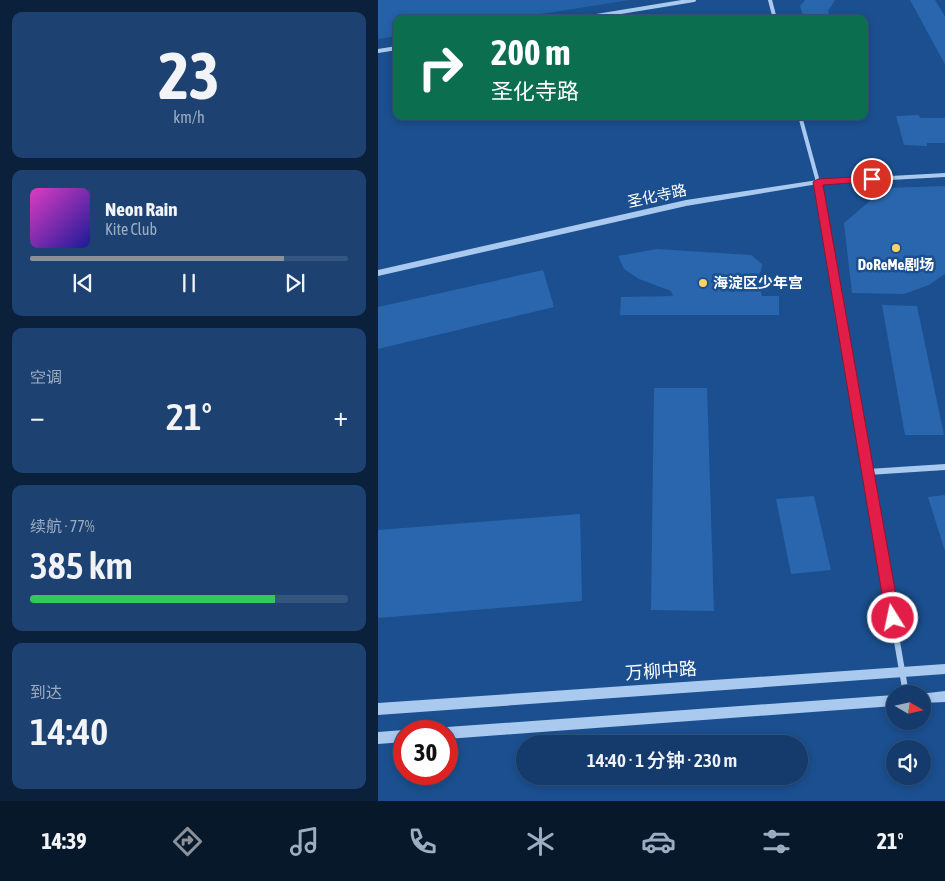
<!DOCTYPE html>
<html lang="zh">
<head>
<meta charset="utf-8">
<style>
	:root { --surface:#143b6b; --page:#1d4271; --text:#f1f3f6; --muted:#9dadc1; --line:#33557e; --accent:#8c9099 }
	body { margin:0; font-family:"Asap Condensed","Noto Sans SC",sans-serif; background:var(--page); color:var(--text); height:100vh; display:flex; flex-direction:column; font-size:19px; white-space:nowrap }
	* { box-sizing:border-box; margin:0 }
	p { font-size:16px; color:var(--muted) }
	.icon { flex:none; width:28px; height:28px; fill:none; stroke:currentColor; stroke-width:2; stroke-linecap:round; stroke-linejoin:round }
	.map { position:relative; flex:1; overflow:hidden }
	.side { display:flex; flex-direction:column; gap:12px; padding:12px; background:#0b203b; width:378px }
	.side>* { flex:none }
	.banner { position:absolute; left:15px; top:15px; width:475px; height:105px; border-radius:10px; box-shadow:0 2px 8px #0003,0 0 0 1px var(--line); background:#0b6e4f; color:#fff; overflow:hidden }
	.needle { width:32px; rotate:99deg }
	.buttons { position:absolute; left:508px; top:685px; display:grid; gap:10px }
	.buttons a { display:grid; place-items:center; width:45px; height:45px; border-radius:50%; background:var(--surface); box-shadow:0 2px 8px #0003,0 0 0 1px var(--line); font-size:25px }
	.speed { position:absolute; left:15px; top:720px; display:flex; gap:10px; font-size:25px; font-weight:700; text-align:center }
	.speed>* { display:grid; place-content:center; width:65px; height:65px; border-radius:50%; background:var(--surface); box-shadow:0 2px 8px #0003,0 0 0 1px var(--line); line-height:1 }
	.speed .limit { border:8px solid #d22; background:#fff; color:#111 }
	.pin { position:absolute; display:grid; place-items:center; width:42px; height:42px; color:#fff; margin:-21px; border:2px solid #fff; border-radius:50%; box-shadow:0 1px 5px #0007 }
	.me { position:absolute; width:55px; margin:-28px; rotate:350deg; stroke-linejoin:round; filter:drop-shadow(0 0 4px #0008) }
	.turn { display:flex; align-items:center; gap:18px; height:105px; padding:0 15px; font-size:22px }
	.turn .icon { width:65px; height:65px; stroke-width:2.5 }
	.turn b { display:block; font-size:35px; line-height:42px }
	.big { font-size:38px; font-weight:600; line-height:1.1 }
	.side .widget { flex:1; display:flex; flex-direction:column; justify-content:center; gap:8px; min-width:0; padding:0 18px; border-radius:10px; background:var(--page) }
	.side .dial { align-items:center; gap:0 }
	.dial b { font-size:65px; line-height:1 }
	.song { display:flex; align-items:center; gap:15px }
	.cover { width:60px; height:60px; border-radius:8px; background:linear-gradient(135deg,hsl(310 70% 55%),hsl(240 70% 35%)) }
	.played { height:5px; border-radius:2px; background:linear-gradient(90deg,var(--accent) 80%,var(--line) 80%) }
	.keys { display:flex; justify-content:space-around; direction:ltr }
	.heat { display:flex; justify-content:space-between; align-items:center; font-size:28px; direction:ltr }
	.charge { height:8px; border-radius:4px; background:linear-gradient(90deg,#34c759 77%,var(--line) 0) }
	.trip { position:absolute; left:138px; top:735px; width:292px; height:50px; border-radius:25px; background:var(--surface); box-shadow:0 2px 8px #0003,0 0 0 1px var(--line); font-weight:600; line-height:50px; text-align:center }
	.tab-bar { display:flex; height:80px; justify-content:space-around; align-items:center; background:#08182b; color:var(--muted) }
	.tab-bar .icon { width:35px; height:35px }
	.tab-bar .active { color:var(--accent) }
	.tab-bar b { font-size:22px; color:var(--text) }
	main { display:flex; flex:1; min-height:0 }
	.map>svg:first-child { display:block }
	.green { fill:#2461a8 }
	.building { fill:#2a66ad }
	.lines { fill:none; stroke-linecap:round; stroke-linejoin:round }
	.minor-far2 { stroke:#a9c9ee; stroke-width:4 }
	.minor-far1 { stroke:#a9c9ee; stroke-width:4.5 }
	.minor { stroke:#a9c9ee; stroke-width:6 }
	.tertiary { fill:#a9c9ee; fill-rule:evenodd }
	.route { fill:#e11d48; stroke:#92132f }
	.poi-dot { fill:#ffd166; stroke:#1b4f8f; stroke-width:2 }
	.labels { text-anchor:middle; stroke-width:5; stroke-linejoin:round; paint-order:stroke }
	.street-label { font-size:15px; fill:#fff; stroke:#1b4f8f }
	.poi-label { font-size:15px; font-weight:bold; fill:#fff; stroke:#1b4f8f }
	.near-street-label { font-size:18px; fill:#fff; stroke:#1b4f8f }
</style>
</head>
<body>
<main>
<section class="side">
<div class="widget dial"><b>23</b><p>km/h</p></div>
<div class="widget">
<div class="song"><i class="cover"></i><div><b>Neon Rain</b><p>Kite Club</p></div></div>
<div class="played"></div>
<div class="keys"><svg class="icon" aria-label="previous" viewBox="0 0 24 24"><path d="M18 5L8 12l10 7zM5 5v14"/></svg><svg class="icon" aria-label="pause" viewBox="0 0 24 24"><path d="M8 5v14M16 5v14"/></svg><svg class="icon" aria-label="next" viewBox="0 0 24 24"><path d="M6 5l10 7-10 7zM19 5v14"/></svg></div>
</div>
<div class="widget"><p>空调</p>
<div class="heat"><a>−</a><b class="big">21°</b><a>+</a></div>
</div>
<div class="widget"><p>续航 · 77%</p><b class="big">385 km</b><div class="charge"></div></div>
<div class="widget"><p>到达</p><b class="big">14:40</b></div>
</section>
<div class="map">
<svg width="568" height="801" viewBox="0 0 568 801">
	<rect width="100%" height="100%" fill="#1b4f8f"/>
	<polygon class="green" points="0,0 252,0 131,19 19,19 19,36 0,39"/>
	<g class="building">
		<polygon points="427,0 457,0 450,11 453,19 426,19 422,6"/>
		<polygon points="532,0 557,0 568,18 568,66"/>
		<polygon points="540,115 543,118 568,118 568,143 549,143 549,146 526,145 518,116"/>
		<polygon points="568,186 568,273 551,285 526,294 474,293 466,223 507,188"/>
		<polygon points="279,249 373,255 384,264 383,271 379,277 384,296 401,296 401,315 242,315 243,297 295,296 293,291 261,279 246,269 240,256"/>
		<polygon points="165,270 176,307 0,349 0,307"/>
		<polygon points="504,305 539,306 566,435 527,435"/>
		<polygon points="276,388 329,388 336,611 273,610"/>
		<polygon points="568,495 568,551 567,551 550,497"/>
		<polygon points="436,496 453,570 413,574 398,499"/>
		<polygon points="202,514 204,601 0,618 0,530"/>
	</g>
	<g class="lines">
		<g class="minor-far2">
			<polyline points="392,0 397,19"/>
			<polyline points="200,19 316,0"/>
			<polyline points="0,51 19,48"/>
			<polyline points="422,116 440,182 444,206"/>
		</g>
		<g class="minor-far1">
			<polyline points="444,205 489,468"/>
			<polyline points="558,468 568,467"/>
		</g>
		<g class="minor">
			<polyline points="489,466 528,694"/>
			<polyline points="490,472 568,467"/>
		</g>
		<g class="tertiary">
			<polygon points="568,173 568,177 440,184 308,206 0,276 0,270 308,200 440,180"/>
			<polygon points="568,664 568,674 0,715 0,703"/>
			<polygon points="568,691 568,702 544,703 544,694 541,694"/>
			<polygon points="516,695 516,706 69,739 69,731 64,731 65,729 69,727"/>
			<polygon points="26,730 28,731 26,731 26,742 0,744 0,732"/>
		</g>
	</g>
	<polygon class="route" points="494,176 499,179 498,181 445,185 522,618 520,622 515,624 510,622 508,618 435,182 440,179"/>
	<g class="poi-dot">
		<circle cx="518" cy="248" r="5"/>
		<circle cx="325" cy="283" r="5"/>
	</g>
	<g class="labels">
		<g class="street-label">
			<text transform="translate(279 196) rotate(-12)" y="5">圣化寺路</text>
		</g>
		<g class="poi-label">
			<text x="518" y="270">DoReMe剧场</text>
			<text x="335" y="288" text-anchor="start">海淀区少年宫</text>
		</g>
		<g class="near-street-label">
			<text transform="translate(283 671) rotate(-4)" y="6">万柳中路</text>
		</g>
	</g>
</svg>
<div class="buttons">
<a><svg class="needle" viewBox="-14 -14 28 28"><path d="M0-13l5 13h-10z" fill="#e53935"/><path d="M0 13l5-13h-10z" fill="#9dadc1"/></svg></a>
<a><svg class="icon" aria-label="sound" viewBox="0 0 24 24"><path d="M4 9h4l5-4v14l-5-4H4zM17 9q2 3 0 6"/></svg></a>
</div>
<div class="speed"><div class="limit">30</div></div>
<div class="pin" style="left:494px;top:179px;background:#d93025"><svg class="icon" aria-label="arrive" viewBox="0 0 24 24"><path d="M6 21V4h12l-3 4 3 4H6"/></svg></div>
<svg class="me" style="left:515px;top:618px" viewBox="-20 -20 40 40"><circle r="17" fill="#e11d48" stroke="#fff" stroke-width="3"/><path d="M0-11L8 9 0 5-8 9z" fill="#fff"/></svg>
<div class="trip">14:40 · 1 分钟 · 230 m</div>
<div class="banner">
<div class="turn"><svg class="icon" aria-label="right" viewBox="0 0 24 24"><path d="M7 20v-9h11M14 6l5 5-5 5"/></svg><div><b>200 m</b>圣化寺路</div></div>
</div>
</div>
</main>
<nav class="tab-bar">
<b>14:39</b>
<svg class="icon active" aria-label="directions" viewBox="0 0 24 24"><path d="M12 3l9 9-9 9-9-9zM9 14v-3h6M13 9l2 2-2 2"/></svg>
<svg class="icon" aria-label="music" viewBox="0 0 24 24"><path d="M9 18V5l10-2v13"/><circle cx="6" cy="18" r="3"/><circle cx="16" cy="16" r="3"/></svg>
<svg class="icon" aria-label="phone" viewBox="0 0 24 24"><path d="M5 4h4l2 5-3 2q2 4 5 5l2-3 5 2v4C11 20 4 13 5 4z"/></svg>
<svg class="icon" aria-label="climate" viewBox="0 0 24 24"><path d="M12 3v18M4 7l16 10M4 17L20 7"/></svg>
<svg class="icon" aria-label="car" viewBox="0 0 24 24"><path d="M5 17H2v-5l4-1 3-4h7l3 4 3 1v5h-3M9 17h6M6 11h13"/><circle cx="7" cy="17" r="2"/><circle cx="17" cy="17" r="2"/></svg>
<svg class="icon" aria-label="filters" viewBox="0 0 24 24"><path d="M4 7h16M4 17h16"/><circle cx="9" cy="7" r="2"/><circle cx="15" cy="17" r="2"/></svg>
<b>21°</b>
</nav>
</body>
</html>
